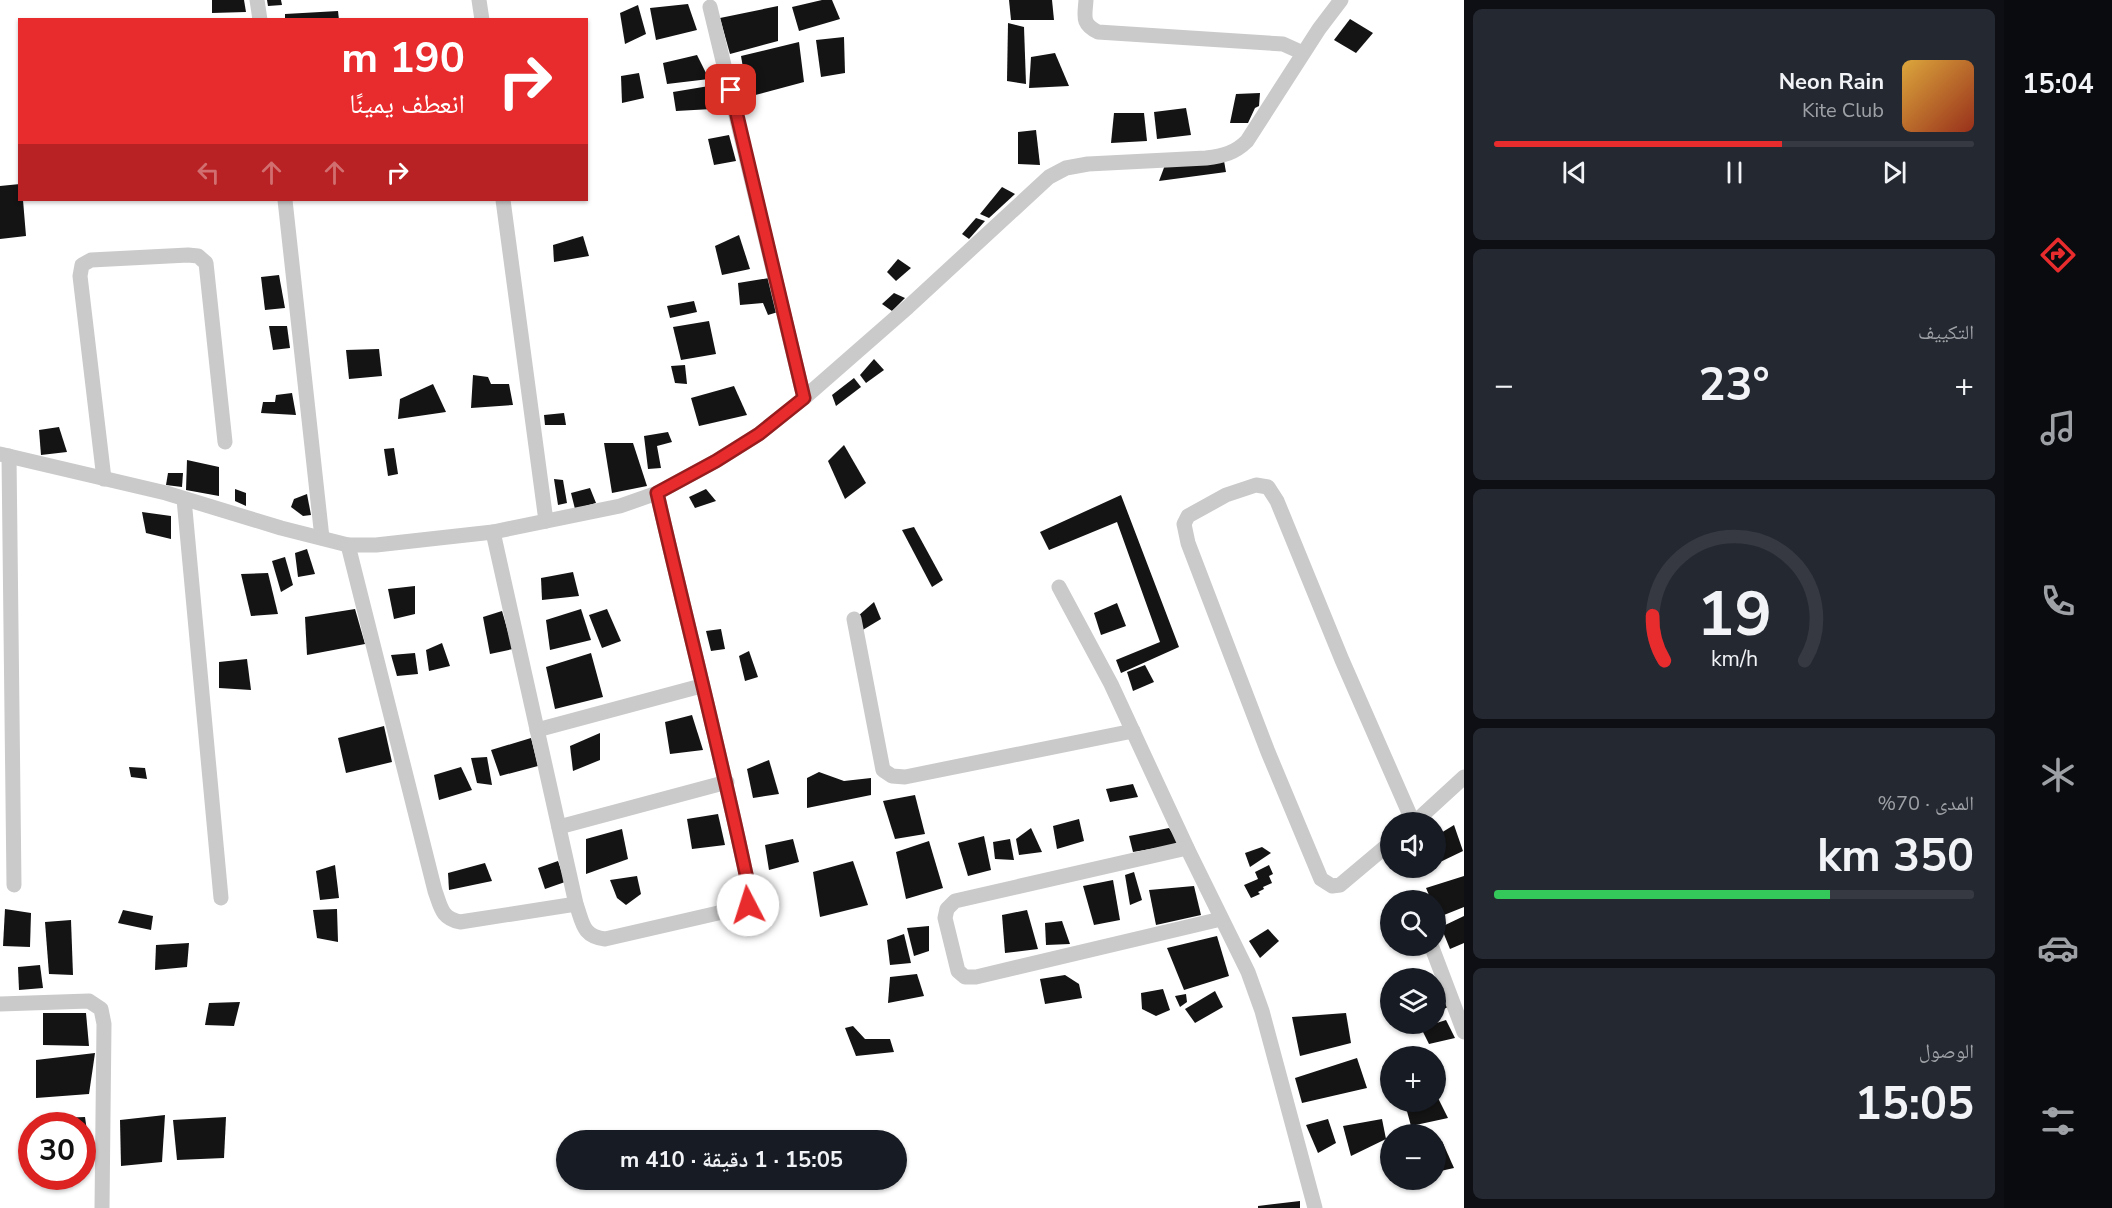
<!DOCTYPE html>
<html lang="ar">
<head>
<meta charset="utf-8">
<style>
	:root { --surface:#171b24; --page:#242831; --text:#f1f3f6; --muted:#9ea1a6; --line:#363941; --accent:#e82b2d }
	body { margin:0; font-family:"Nunito Sans","Noto Naskh Arabic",sans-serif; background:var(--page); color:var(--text); direction:rtl; height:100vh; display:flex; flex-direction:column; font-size:22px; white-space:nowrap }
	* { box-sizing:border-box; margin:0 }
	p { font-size:20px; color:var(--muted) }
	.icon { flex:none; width:33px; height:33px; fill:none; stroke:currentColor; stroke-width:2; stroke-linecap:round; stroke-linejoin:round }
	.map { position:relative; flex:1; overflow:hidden; direction:ltr }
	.sheet { display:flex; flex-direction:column; gap:9px; padding:9px; background:#0d0f14; width:540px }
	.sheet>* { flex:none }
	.hud { position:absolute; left:18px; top:18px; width:570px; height:183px; border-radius:0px; box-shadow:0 2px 4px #0004; direction:rtl; background:#e82b2d; color:#fff; overflow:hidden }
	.controls { position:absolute; left:1380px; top:812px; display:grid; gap:12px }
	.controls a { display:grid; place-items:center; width:66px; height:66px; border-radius:50%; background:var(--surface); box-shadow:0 2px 4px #0004; font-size:30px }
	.speed { position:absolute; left:18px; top:1112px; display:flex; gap:12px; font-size:30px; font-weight:700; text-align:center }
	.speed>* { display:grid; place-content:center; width:78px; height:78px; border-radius:50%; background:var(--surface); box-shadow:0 2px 4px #0004; line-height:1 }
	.speed .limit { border:9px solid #d22; background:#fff; color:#111 }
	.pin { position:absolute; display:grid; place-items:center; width:51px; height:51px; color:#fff; margin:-26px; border-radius:12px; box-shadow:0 3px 9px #0006 }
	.me { position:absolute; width:66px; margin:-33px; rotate:355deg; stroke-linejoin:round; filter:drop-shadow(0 0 4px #0008) }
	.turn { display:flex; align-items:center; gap:21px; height:126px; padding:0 24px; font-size:27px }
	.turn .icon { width:78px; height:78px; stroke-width:2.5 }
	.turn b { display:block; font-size:42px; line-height:51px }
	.lanes { display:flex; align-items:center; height:57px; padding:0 24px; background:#0003; justify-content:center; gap:30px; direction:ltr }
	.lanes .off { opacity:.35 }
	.big { font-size:45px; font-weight:700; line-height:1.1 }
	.sheet .widget { flex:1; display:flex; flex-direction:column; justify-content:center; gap:9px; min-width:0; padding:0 21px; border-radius:9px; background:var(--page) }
	.sheet .dial { align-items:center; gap:0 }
	.dial svg { height:156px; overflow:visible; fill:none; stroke:var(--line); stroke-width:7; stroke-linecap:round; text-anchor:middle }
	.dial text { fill:var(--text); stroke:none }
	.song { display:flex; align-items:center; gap:18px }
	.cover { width:72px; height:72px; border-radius:9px; background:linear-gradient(135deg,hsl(40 70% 55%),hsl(10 70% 35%)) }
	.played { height:6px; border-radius:3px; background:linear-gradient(90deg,var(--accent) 60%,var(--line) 60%) }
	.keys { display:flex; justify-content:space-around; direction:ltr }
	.heat { display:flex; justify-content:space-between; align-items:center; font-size:33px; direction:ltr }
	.charge { height:9px; border-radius:4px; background:linear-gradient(90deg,#34c759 70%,var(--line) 0) }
	.trip { position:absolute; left:556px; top:1130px; width:351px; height:60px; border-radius:30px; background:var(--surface); box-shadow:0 2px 4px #0004; font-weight:700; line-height:60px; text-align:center; direction:rtl }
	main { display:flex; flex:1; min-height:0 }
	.tab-bar { display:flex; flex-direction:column; width:108px; justify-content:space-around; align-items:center; background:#090b0e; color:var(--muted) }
	.tab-bar .icon { width:42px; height:42px }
	.tab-bar .selected { color:var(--accent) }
	.tab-bar b { font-size:27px; color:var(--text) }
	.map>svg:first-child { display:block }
	.building { fill:#141414 }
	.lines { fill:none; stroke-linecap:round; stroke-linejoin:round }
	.street { stroke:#cacaca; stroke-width:15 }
	.route-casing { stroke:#971c1d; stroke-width:15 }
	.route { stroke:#e82b2d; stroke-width:10 }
</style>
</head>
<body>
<main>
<nav class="tab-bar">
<b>15:04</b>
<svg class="icon selected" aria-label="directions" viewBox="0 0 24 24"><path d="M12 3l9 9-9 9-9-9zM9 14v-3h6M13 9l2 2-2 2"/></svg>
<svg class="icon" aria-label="music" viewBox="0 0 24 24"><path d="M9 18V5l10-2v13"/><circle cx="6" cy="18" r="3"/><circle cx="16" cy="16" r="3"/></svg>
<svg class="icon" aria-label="phone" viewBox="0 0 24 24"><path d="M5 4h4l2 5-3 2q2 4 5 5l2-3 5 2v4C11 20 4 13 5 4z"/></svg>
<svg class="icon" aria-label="climate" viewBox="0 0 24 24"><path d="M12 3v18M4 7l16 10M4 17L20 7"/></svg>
<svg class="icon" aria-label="car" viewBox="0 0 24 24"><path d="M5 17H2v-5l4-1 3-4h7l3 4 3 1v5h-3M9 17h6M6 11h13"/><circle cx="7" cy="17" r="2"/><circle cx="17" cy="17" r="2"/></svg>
<svg class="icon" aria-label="filters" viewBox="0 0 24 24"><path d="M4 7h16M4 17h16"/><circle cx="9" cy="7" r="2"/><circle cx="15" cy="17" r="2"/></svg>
</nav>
<section class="sheet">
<div class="widget">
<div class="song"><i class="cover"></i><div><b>Neon Rain</b><p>Kite Club</p></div></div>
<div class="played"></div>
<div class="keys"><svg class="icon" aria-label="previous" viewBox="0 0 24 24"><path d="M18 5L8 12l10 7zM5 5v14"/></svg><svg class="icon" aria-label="pause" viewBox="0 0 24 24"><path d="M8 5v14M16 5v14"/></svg><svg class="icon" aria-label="next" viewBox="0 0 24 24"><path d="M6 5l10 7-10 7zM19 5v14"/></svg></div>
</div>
<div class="widget"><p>التكييف</p>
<div class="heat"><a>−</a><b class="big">23°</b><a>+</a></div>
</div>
<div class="widget dial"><svg viewBox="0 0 100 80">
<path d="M14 69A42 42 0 1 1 86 69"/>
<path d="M14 69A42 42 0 0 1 8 46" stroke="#e82b2d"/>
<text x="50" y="56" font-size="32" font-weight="700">19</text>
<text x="50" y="72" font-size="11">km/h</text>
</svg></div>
<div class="widget"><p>المدى · 70%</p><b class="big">350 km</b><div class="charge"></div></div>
<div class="widget"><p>الوصول</p><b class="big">15:05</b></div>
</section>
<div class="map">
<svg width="1464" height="1208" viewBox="0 0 1464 1208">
	<rect width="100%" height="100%" fill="#fff"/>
	<g class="building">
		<polygon points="212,0 244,0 246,12 212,13"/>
		<polygon points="267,0 281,0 282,5 268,6"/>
		<polygon points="822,0 832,0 840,19 799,31 792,7"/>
		<polygon points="1009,0 1052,0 1054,20 1011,20"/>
		<polygon points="688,4 697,30 656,40 650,8"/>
		<polygon points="638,5 646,34 625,44 620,13"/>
		<polygon points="778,6 778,41 730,54 720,18"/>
		<polygon points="338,11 339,20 285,20 285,14"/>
		<polygon points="1350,19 1373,33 1356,53 1334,40"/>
		<polygon points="1008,23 1024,27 1026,84 1007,81"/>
		<polygon points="844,37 845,73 821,77 816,40"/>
		<polygon points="799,42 804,82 748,97 741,56"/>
		<polygon points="1055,53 1069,86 1029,88 1031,57"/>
		<polygon points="697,55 709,79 667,84 663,63"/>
		<polygon points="639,73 644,98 622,103 621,76"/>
		<polygon points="709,86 712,109 676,111 673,92"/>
		<polygon points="1260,93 1259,106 1255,108 1248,123 1230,123 1236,94"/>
		<polygon points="1186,108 1191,135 1157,139 1154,112"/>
		<polygon points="1114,113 1144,113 1147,141 1111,143"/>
		<polygon points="1036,130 1040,165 1018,164 1018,132"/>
		<polygon points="729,135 736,161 714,165 708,139"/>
		<polygon points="1224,161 1226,172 1159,181 1165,165"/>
		<polygon points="20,184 20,200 23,200 26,236 0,239 0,186"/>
		<polygon points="1002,187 1015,194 989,218 980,214"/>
		<polygon points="976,218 985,221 969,239 962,234"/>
		<polygon points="739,235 750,269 722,275 715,246"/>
		<polygon points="583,236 589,256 554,262 553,245"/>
		<polygon points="898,259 911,268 896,281 887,272"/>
		<polygon points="279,275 285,308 265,310 261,277"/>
		<polygon points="769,278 778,312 768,315 763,303 740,305 738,283"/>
		<polygon points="894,293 905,298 892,311 882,304"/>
		<polygon points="694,301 697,312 670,318 667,306"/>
		<polygon points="709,321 716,354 681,360 673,327"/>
		<polygon points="269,326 287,326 290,348 273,350"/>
		<polygon points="379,349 382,376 349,379 346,350"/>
		<polygon points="874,359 884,370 866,383 860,375"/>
		<polygon points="685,365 687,384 675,383 671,366"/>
		<polygon points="473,375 488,377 491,384 509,384 513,405 471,408"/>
		<polygon points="854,378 861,387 836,406 832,395"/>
		<polygon points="433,384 446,412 398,419 400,399"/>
		<polygon points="734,386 747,415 699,426 691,398"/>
		<polygon points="292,393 296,415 261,413 263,402 275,402 276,395"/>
		<polygon points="564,413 566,425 545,425 544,415"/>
		<polygon points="59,427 67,452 41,455 39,430"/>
		<polygon points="668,432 672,442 657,446 661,468 648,469 644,436"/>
		<polygon points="604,443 633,443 647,486 612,493"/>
		<polygon points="844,445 866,483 845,499 828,461"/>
		<polygon points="394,448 398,474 388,476 384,449"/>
		<polygon points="187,460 219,467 219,496 186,490"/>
		<polygon points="168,473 183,473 182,487 166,485"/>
		<polygon points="554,479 563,480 567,503 558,505"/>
		<polygon points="590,488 596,503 575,509 571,493"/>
		<polygon points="235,489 246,493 246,506 235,501"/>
		<polygon points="706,489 716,501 695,508 689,497"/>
		<polygon points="307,494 311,515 303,516 291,507 294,499"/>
		<polygon points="1121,495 1179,647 1121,673 1116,660 1160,642 1117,522 1049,550 1040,532"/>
		<polygon points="142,512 171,516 171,539 146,533"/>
		<polygon points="914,527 943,580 932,587 902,530"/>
		<polygon points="307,549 315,574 298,577 295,553"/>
		<polygon points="285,557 293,585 281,592 272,561"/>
		<polygon points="573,572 579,596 542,600 541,578"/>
		<polygon points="268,573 278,614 251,616 241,574"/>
		<polygon points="415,586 415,614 394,619 388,589"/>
		<polygon points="874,602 881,619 861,631 858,616"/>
		<polygon points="1117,603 1126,626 1101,635 1094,613"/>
		<polygon points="355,609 365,644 307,655 305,617"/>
		<polygon points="581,609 591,640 550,650 546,620"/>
		<polygon points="607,609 621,641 602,648 589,615"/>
		<polygon points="502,611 513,649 490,654 483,617"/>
		<polygon points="721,629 725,649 711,651 706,631"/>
		<polygon points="442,643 450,666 429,671 426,650"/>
		<polygon points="749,651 758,677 745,681 739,656"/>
		<polygon points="415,653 418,674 397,676 391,655"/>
		<polygon points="591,653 603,697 555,709 546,667"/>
		<polygon points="247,659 251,690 219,688 219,662"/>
		<polygon points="1145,665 1154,682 1133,691 1127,672"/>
		<polygon points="692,715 703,750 670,754 665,722"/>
		<polygon points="384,726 392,762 346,773 338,738"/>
		<polygon points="600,733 600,760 573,771 570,746"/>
		<polygon points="531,738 538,766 500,776 491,750"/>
		<polygon points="487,757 492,785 477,783 471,758"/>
		<polygon points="769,760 779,794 753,798 747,769"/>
		<polygon points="129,767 145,768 147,779 131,777"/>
		<polygon points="461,767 472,790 439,800 434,775"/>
		<polygon points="819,772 844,781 871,778 871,795 807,808 807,778"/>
		<polygon points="1133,784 1138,797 1110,802 1106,789"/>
		<polygon points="915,795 925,834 895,839 883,801"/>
		<polygon points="718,814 725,845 692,849 687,819"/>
		<polygon points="1079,819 1084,841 1057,849 1053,826"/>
		<polygon points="1454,825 1463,851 1436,864 1436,836"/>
		<polygon points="1031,828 1042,852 1019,855 1016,839"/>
		<polygon points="1169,828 1180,844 1133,852 1129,836"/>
		<polygon points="622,829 628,859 586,874 586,839"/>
		<polygon points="984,836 991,870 968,876 958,843"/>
		<polygon points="793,839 799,862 769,870 765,845"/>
		<polygon points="1010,839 1014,860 995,859 993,842"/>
		<polygon points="929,841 943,888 906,899 896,852"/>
		<polygon points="1262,847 1271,853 1250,867 1245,853"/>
		<polygon points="558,861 565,882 545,889 538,868"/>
		<polygon points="853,861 868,905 820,917 813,872"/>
		<polygon points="485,863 492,881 449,890 448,873"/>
		<polygon points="335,865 339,898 320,900 316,871"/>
		<polygon points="1269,865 1273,874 1269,876 1272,883 1263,887 1264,889 1258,892 1260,894 1251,898 1244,885 1258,879 1255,872"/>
		<polygon points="1134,872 1142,900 1130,905 1125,875"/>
		<polygon points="637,876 641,894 626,905 617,898 610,880"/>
		<polygon points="1464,876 1464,907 1439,917 1436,910 1436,900 1431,900 1426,888"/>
		<polygon points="1113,880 1120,920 1094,925 1083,886"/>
		<polygon points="1194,886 1201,915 1156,925 1149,890"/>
		<polygon points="5,909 31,913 30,947 3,946"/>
		<polygon points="337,909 338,942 317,938 313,910"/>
		<polygon points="123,910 153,916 151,930 118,923"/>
		<polygon points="1027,910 1038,949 1005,953 1002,915"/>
		<polygon points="1464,916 1464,943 1450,949 1441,927"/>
		<polygon points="71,920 73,975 49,974 45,922"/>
		<polygon points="1062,921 1070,944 1046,945 1045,923"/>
		<polygon points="929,926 929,951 914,956 907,928"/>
		<polygon points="1268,929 1279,941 1260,958 1249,941"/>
		<polygon points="904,934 911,963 890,965 887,940"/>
		<polygon points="1217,936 1229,976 1184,990 1167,948"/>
		<polygon points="189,943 187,967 155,970 156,945"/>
		<polygon points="40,965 43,988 19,990 18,967"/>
		<polygon points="917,974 924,996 888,1003 890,977"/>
		<polygon points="1065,975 1079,984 1082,998 1045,1004 1040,979"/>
		<polygon points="1436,978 1448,1007 1436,1013"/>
		<polygon points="1163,989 1170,1010 1156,1016 1142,1009 1141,993"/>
		<polygon points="1215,991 1223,1007 1195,1023 1185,1009"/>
		<polygon points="1186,994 1187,1002 1180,1007 1175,996"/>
		<polygon points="240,1002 234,1026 205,1025 209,1003"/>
		<polygon points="43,1013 86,1013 89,1046 43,1045"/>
		<polygon points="1346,1013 1351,1043 1300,1056 1292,1017"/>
		<polygon points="1446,1020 1455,1038 1429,1044 1421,1028"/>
		<polygon points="853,1026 865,1039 890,1039 894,1052 856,1056 845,1028"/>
		<polygon points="95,1053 89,1094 36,1098 36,1060"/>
		<polygon points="1357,1058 1367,1088 1302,1103 1295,1078"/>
		<polygon points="1436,1094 1448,1118 1411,1126 1405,1104 1413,1101 1436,1101"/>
		<polygon points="165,1115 162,1162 121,1166 120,1120"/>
		<polygon points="85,1117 88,1138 82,1139 82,1125 59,1125 59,1118"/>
		<polygon points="226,1117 224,1158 177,1160 173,1120"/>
		<polygon points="1328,1119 1336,1143 1318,1153 1306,1125"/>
		<polygon points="1382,1119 1386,1139 1351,1156 1343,1126"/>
		<polygon points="1442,1141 1454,1168 1436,1172 1436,1142"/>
		<polygon points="1300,1201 1300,1208 1258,1208 1258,1206"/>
	</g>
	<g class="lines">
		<g class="street">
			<polyline points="257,0 260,20"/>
			<polyline points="479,0 482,20"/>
			<path d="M 1086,0 C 1085,16 1081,24 1098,32 L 1283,44 L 1303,53"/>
			<polyline points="710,7 804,398"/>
			<polyline points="285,200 322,538"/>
			<polyline points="503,200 546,521"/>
			<path d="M 0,454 L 166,493 L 281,528 L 348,545 L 376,545 L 493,532 L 620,506 L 657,493 L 716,461 L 759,434 L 804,398 L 908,307 L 1049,177 L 1066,168 L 1088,164 L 1206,158 C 1223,156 1235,153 1247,141 L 1319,29 L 1341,0"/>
			<polyline points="9,456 14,885"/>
			<polyline points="104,479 80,276 82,265 91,260 188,255 198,256 206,263 225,442"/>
			<polyline points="184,499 221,898"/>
			<path d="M 493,532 L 576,904 C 583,923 582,936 605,939 L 740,908 L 748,905 L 751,898 C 723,762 688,628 657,493"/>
			<path d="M 348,545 L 435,891 C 441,907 441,918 460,922 L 576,904"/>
			<polyline points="1059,587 1111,684 1187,848 1248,972 1262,1011 1315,1208"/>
			<polyline points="854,619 883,770 892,776 905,777 1133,731"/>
			<polyline points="537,730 701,686"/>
			<polyline points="1415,822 1464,777"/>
			<polyline points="559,827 727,782"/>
			<polyline points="1390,843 1340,885 1332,886 1321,879 1268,752 1188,543 1184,524 1188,516 1226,495 1256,485 1268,487 1277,501 1342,660 1413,822"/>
			<polyline points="1187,848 955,901 947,909 945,918 958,971 965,977 976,977 1221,919"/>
			<polyline points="1431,945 1464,1032"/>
			<polyline points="0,1004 89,1001 101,1009 104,1024 102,1208"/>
		</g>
	</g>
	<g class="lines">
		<g class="route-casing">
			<path id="route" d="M 731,90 L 804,398 L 759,434 L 716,461 L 657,493 C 688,628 723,762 751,898 L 748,905"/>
		</g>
		<use href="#route" class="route"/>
	</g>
</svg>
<div class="controls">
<a><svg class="icon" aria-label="sound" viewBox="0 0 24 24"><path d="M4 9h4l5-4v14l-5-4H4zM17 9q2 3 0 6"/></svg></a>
<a><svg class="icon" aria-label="search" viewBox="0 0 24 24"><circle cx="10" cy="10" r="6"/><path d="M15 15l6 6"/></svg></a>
<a><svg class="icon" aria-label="layers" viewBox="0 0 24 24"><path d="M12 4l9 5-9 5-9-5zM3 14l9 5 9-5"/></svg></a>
<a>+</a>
<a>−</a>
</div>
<div class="speed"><div class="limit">30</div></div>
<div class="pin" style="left:731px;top:90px;background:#d93025"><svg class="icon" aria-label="arrive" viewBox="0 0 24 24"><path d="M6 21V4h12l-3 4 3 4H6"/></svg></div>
<svg class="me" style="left:748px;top:905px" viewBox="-20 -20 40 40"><circle r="19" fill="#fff"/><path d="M0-13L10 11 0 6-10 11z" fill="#e82b2d"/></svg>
<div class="trip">15:05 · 1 دقيقة · 410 m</div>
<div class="hud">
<div class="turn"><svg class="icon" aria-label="right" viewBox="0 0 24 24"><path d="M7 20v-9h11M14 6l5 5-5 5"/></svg><div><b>190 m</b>انعطف يمينًا</div></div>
<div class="lanes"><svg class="icon off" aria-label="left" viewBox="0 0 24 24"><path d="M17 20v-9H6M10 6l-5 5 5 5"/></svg><svg class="icon off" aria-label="ahead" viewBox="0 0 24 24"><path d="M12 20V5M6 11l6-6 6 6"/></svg><svg class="icon off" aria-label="ahead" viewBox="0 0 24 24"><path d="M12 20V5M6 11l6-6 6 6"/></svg><svg class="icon" aria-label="right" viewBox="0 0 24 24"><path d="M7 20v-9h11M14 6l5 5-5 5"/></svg></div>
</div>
</div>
</main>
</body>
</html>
